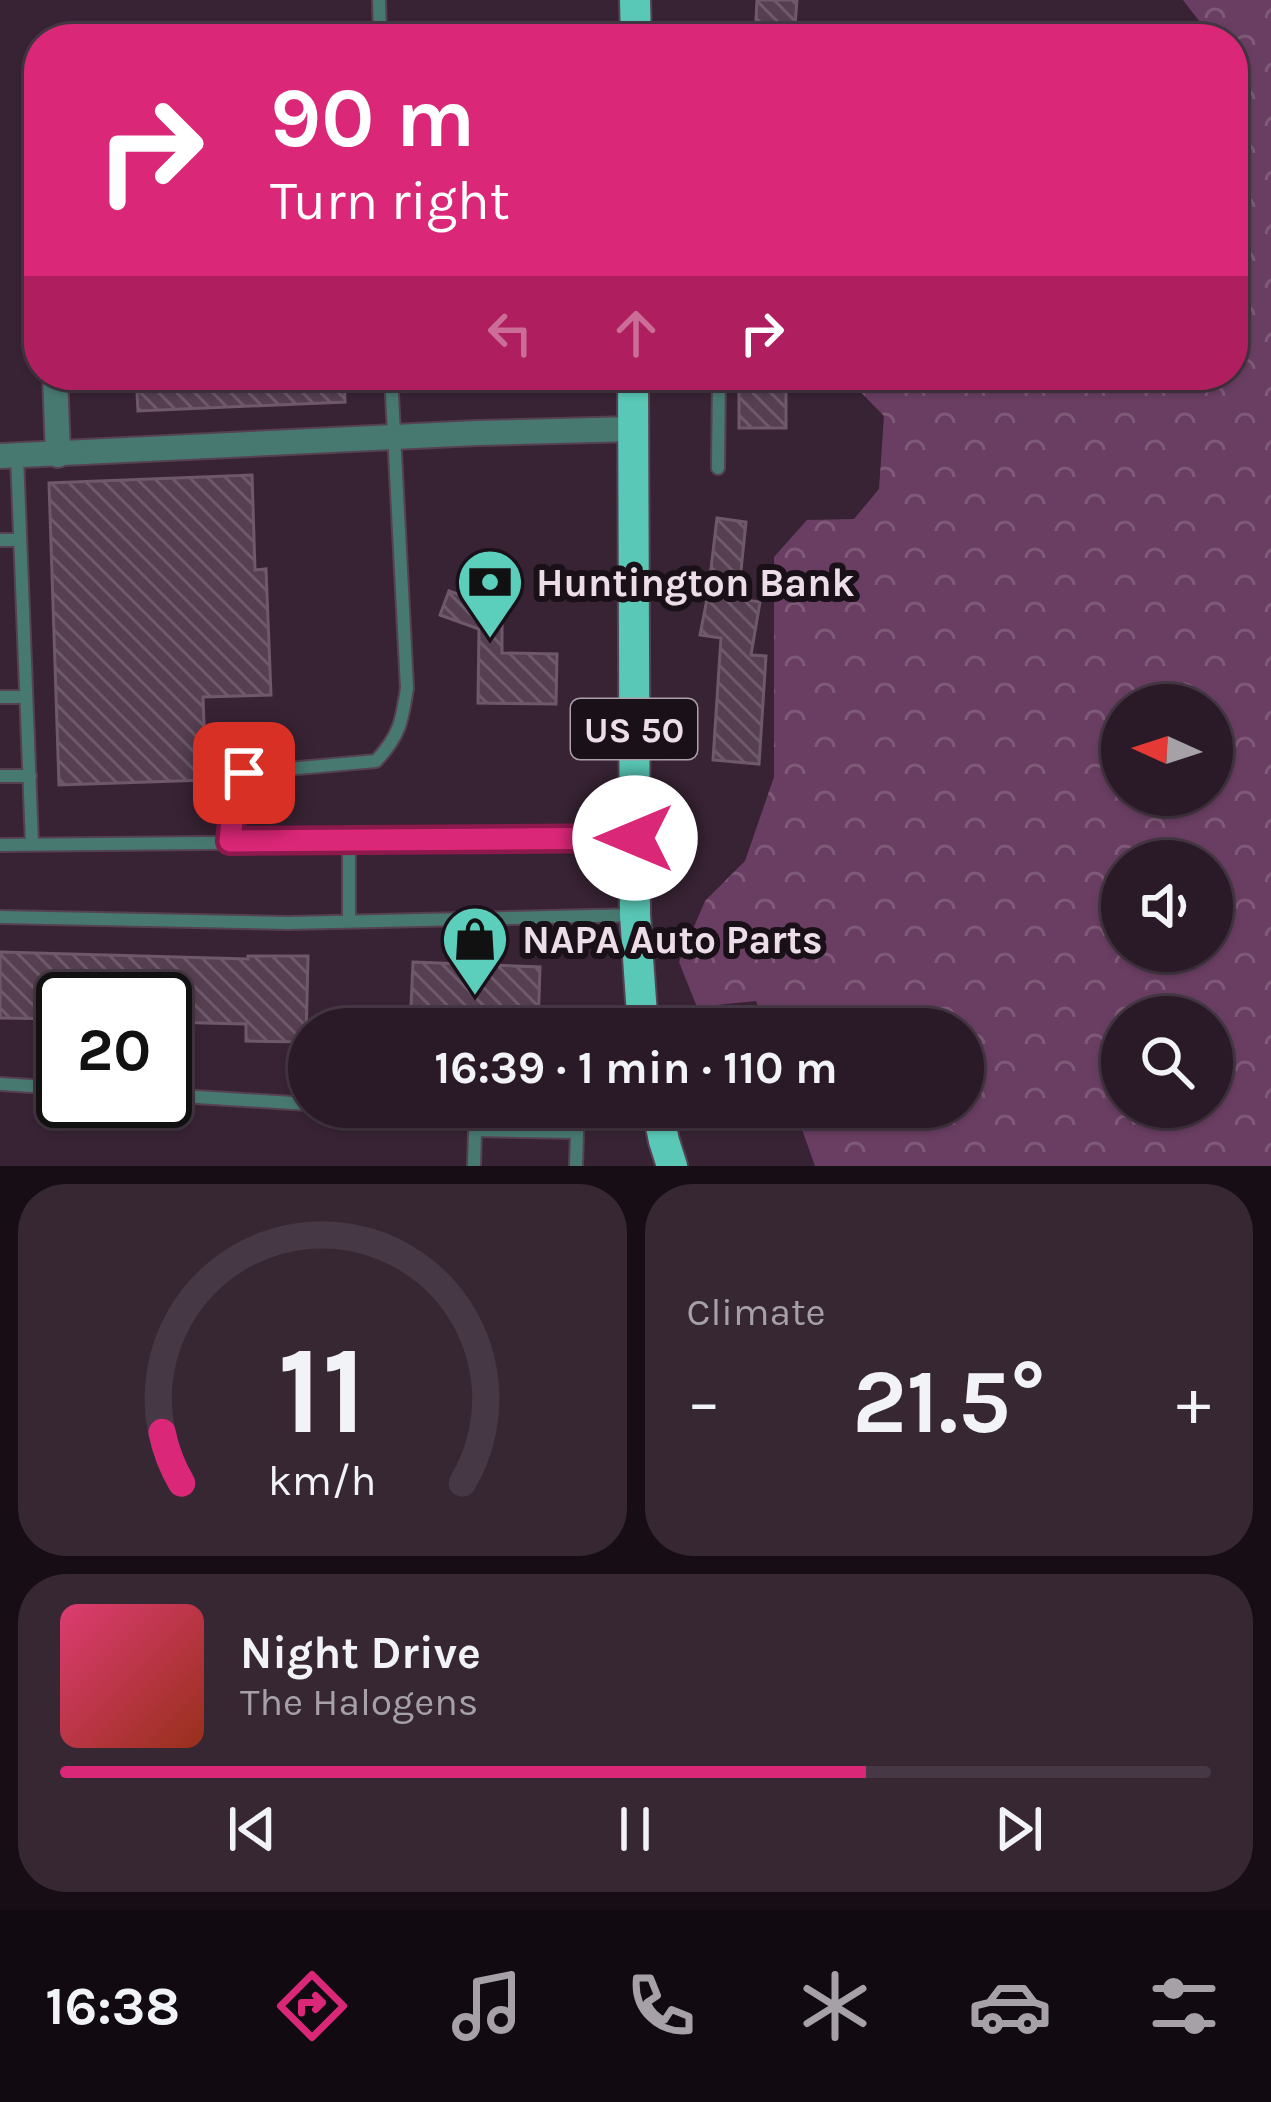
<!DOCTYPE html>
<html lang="en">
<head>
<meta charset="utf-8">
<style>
	:root { --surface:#2a1a27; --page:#362733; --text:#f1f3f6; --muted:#a5a1a7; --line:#463844; --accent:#db2777 }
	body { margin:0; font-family:Karla,sans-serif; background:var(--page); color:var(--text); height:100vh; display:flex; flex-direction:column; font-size:45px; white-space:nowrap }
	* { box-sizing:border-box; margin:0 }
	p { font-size:39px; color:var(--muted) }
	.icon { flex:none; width:66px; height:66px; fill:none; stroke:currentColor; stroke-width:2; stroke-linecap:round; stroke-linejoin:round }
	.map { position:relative; height:1166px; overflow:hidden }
	.side { display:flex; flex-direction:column; gap:18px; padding:18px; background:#170e15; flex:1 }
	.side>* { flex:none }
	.banner { position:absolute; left:24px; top:24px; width:1224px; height:366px; border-radius:48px; box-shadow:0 3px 9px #0004,0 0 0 3px var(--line); background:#db2777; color:#fff; overflow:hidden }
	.needle { width:78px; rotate:273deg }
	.fabs { position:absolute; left:1101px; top:684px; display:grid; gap:24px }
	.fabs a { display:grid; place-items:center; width:132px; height:132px; border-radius:50%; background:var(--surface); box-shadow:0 3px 9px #0004,0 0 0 3px var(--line); font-size:60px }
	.speed { position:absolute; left:36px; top:972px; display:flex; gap:24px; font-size:60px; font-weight:700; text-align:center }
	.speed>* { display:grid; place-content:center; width:156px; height:156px; border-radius:50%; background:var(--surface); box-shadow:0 3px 9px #0004,0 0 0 3px var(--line); line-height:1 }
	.speed .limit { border:6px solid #111; border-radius:18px; background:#fff; color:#111 }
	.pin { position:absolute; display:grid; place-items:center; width:102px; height:102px; color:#fff; margin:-51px; border-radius:24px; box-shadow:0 6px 18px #0006 }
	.me { position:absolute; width:132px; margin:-66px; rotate:270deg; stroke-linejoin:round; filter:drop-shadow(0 0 9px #0008) }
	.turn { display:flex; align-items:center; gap:42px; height:252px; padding:0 48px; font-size:54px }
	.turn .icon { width:156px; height:156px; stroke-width:2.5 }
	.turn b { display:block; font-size:84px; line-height:102px }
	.lanes { display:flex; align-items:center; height:114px; padding:0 48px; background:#0003; justify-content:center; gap:60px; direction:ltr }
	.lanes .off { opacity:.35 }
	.big { font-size:90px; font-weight:700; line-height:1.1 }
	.side .widget { flex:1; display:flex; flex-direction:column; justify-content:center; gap:18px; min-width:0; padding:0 42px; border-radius:48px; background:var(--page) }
	.side .dial { align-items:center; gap:0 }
	.dial svg { height:312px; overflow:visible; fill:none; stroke:var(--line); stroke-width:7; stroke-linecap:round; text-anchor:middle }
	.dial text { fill:var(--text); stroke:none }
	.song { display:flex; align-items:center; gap:36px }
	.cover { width:144px; height:144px; border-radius:18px; background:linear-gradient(135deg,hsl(340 70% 55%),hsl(10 70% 35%)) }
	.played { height:12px; border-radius:6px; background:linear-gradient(90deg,var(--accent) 70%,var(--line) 70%) }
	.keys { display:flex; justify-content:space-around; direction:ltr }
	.heat { display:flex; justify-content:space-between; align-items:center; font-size:66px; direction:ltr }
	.side .tiles { flex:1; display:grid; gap:18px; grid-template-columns:1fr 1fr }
	.widget:last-child { grid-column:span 2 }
	.trip { position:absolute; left:288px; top:1008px; width:696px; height:120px; border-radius:60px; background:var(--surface); box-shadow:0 3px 9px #0004,0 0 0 3px var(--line); font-weight:700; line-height:120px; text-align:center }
	.tab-bar { display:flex; height:192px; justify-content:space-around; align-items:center; background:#110a10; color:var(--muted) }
	.tab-bar .icon { width:84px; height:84px }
	.tab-bar .current { color:var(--accent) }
	.tab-bar b { font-size:54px; color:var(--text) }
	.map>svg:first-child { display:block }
	.forest { fill:url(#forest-crowns); fill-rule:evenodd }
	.building { fill:url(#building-back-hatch); stroke:#70586b; stroke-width:3 }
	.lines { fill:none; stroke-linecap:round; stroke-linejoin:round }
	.service-casing { stroke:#554151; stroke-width:16 }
	.minor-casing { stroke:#554151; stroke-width:28 }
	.primary-casing { stroke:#554151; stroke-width:34 }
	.service { stroke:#487971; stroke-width:12 }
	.minor { stroke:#487971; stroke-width:24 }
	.primary { stroke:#59c8b6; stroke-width:30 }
	.route-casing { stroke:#8e194d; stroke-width:30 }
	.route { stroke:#db2777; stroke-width:21 }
	.labels { text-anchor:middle; stroke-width:12; stroke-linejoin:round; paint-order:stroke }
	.shield { fill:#1a1018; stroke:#ada0aa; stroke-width:3 }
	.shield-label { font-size:36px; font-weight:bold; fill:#ecdde9 }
	.poi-label { font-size:39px; font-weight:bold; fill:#ecdde9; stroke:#1a1018; text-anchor:start }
</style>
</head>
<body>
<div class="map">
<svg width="1271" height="1166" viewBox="0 0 1271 1166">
	<defs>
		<pattern id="forest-crowns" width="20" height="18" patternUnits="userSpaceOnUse" patternTransform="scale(3)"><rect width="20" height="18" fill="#693e62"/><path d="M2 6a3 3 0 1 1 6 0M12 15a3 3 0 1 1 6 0" fill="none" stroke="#7f5978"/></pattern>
		<pattern id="building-back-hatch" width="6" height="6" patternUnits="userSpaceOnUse" patternTransform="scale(3)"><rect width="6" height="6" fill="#553f51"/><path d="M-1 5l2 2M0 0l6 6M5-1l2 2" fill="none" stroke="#6e5a6a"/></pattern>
	</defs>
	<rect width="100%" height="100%" fill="#382334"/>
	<path class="forest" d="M 1183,0 L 1271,0 L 1271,1166 L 815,1166 L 794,1107 L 963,1107 L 963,1029 L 767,1029 L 756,1001 L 697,1007 L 679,962 L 705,901 L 745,861 L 774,777 L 774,557 L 807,520 L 854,519 L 879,489 L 884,416 L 844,375 L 1233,375 L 1233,39 L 1213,39 ZM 1122,705 L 1212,705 L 1212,795 L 1122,795 ZM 1122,861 L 1212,861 L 1212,951 L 1122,951 ZM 1122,1017 L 1212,1017 L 1212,1107 L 1122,1107 Z"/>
	<g class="building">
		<polygon points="757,0 797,0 794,39 755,39"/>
		<polygon points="136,375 344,375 345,402 138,411"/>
		<rect x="739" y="375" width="47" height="53"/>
		<polygon points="252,475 255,570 266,569 271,695 203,697 206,780 59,785 49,483"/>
		<polygon points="717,518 746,522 738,599 760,602 751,655 766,656 759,764 713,760 721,638 700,635 708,594"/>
		<polygon points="449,591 502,610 502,653 557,654 556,704 478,703 479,629 440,615"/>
		<polygon points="0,952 248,959 248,956 308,956 306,1042 246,1041 246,1024 165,1022 165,999 63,999 63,1019 0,1018"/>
		<polygon points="413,962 540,967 538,1029 410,1029"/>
	</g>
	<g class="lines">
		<g class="service-casing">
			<g id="service">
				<polyline points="379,0 380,39"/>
				<polyline points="17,456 32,844"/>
				<polyline points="718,468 719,375"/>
				<polyline points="0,540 20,540"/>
				<polyline points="0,697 26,697"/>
				<polyline points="0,776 30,776"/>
				<path d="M 230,841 L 235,790 L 244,773 L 376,761 C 400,735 402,721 407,688 L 391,375"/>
				<polyline points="349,841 349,921"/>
				<polyline points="0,845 634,839"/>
				<polyline points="0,917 288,923 635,915"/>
				<polyline points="0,1084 63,1088"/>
				<polyline points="165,1095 309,1104"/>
				<polyline points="344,1107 475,1117 475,1130"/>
				<polyline points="474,1166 475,1130 577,1132 576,1166"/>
			</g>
		</g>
		<g class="minor-casing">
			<g id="minor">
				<polyline points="55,375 58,455"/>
				<polyline points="0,456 477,433 633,429"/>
			</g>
		</g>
		<g class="primary-casing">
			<g id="primary">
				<polyline points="635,0 636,39"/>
				<polyline points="633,375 635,915 643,1029"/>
				<polyline points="657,1107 664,1141 672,1166"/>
			</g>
		</g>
		<use href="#service" class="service"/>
		<use href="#minor" class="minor"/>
		<use href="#primary" class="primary"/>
	</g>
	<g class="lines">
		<g class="route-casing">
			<polyline id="route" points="244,773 235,790 230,841 635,838"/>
		</g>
		<use href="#route" class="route"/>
	</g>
	<defs>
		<g id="bank-pin" transform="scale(3.45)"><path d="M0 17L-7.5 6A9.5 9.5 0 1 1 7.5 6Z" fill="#5bcebc" stroke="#1a1018"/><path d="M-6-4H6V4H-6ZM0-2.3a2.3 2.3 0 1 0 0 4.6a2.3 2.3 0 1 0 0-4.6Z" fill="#111"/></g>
		<g id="shop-pin" transform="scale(3.45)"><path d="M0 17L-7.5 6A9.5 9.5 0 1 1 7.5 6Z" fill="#5bcebc" stroke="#1a1018"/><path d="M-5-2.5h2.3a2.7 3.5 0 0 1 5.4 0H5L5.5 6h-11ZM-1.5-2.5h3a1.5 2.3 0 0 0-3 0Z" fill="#111"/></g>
	</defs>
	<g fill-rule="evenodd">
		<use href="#bank-pin" x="490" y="582"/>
		<use href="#shop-pin" x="475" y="939"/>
	</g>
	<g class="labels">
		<rect class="shield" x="571" y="699" width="126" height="60" rx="9"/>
		<g class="shield-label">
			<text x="634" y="742">US 50</text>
		</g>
		<g class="poi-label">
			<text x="536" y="596">Huntington Bank</text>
			<text x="522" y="953">NAPA Auto Parts</text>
		</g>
	</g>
</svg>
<div class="fabs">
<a><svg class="needle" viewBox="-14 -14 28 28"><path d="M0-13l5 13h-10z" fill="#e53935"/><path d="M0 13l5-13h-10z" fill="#a5a1a7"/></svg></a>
<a><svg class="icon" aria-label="sound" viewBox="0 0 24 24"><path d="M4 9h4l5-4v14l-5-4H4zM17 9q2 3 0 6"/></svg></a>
<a><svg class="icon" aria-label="search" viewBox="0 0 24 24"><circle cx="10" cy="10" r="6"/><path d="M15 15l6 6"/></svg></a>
</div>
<div class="speed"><div class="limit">20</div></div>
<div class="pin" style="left:244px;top:773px;background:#d93025"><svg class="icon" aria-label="arrive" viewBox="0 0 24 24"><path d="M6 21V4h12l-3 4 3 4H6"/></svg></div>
<svg class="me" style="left:635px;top:838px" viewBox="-20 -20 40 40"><circle r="19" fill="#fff"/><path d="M0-13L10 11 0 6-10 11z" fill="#db2777"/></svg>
<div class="trip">16:39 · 1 min · 110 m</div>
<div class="banner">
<div class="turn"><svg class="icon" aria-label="right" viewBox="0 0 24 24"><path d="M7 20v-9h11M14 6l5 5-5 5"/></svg><div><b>90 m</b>Turn right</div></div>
<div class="lanes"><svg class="icon off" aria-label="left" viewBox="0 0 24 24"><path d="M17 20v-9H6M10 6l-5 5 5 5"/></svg><svg class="icon off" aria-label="ahead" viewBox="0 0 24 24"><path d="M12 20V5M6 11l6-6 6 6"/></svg><svg class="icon" aria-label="right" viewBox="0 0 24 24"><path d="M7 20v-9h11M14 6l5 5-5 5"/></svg></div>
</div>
</div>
<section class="side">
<div class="tiles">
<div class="widget dial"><svg viewBox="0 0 100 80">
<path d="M14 69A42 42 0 1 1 86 69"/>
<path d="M14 69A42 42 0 0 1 9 56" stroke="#db2777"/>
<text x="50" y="56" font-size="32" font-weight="700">11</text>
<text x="50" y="72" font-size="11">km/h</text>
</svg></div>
<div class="widget"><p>Climate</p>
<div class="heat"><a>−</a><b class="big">21.5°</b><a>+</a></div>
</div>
<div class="widget">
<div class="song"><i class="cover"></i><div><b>Night Drive</b><p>The Halogens</p></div></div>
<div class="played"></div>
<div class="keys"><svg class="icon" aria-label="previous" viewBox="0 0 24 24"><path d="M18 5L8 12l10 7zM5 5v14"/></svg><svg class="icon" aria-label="pause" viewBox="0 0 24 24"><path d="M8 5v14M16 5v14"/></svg><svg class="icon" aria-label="next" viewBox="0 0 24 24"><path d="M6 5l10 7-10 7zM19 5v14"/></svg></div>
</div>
</div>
</section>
<nav class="tab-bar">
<b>16:38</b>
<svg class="icon current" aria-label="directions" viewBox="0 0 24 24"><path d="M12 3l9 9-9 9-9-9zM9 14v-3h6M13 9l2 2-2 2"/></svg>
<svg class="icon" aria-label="music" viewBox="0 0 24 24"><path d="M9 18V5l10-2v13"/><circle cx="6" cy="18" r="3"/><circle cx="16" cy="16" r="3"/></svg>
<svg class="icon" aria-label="phone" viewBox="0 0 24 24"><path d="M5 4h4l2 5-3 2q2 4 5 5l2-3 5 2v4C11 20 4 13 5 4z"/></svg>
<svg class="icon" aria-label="climate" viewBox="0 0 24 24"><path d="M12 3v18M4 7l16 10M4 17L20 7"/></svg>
<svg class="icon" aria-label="car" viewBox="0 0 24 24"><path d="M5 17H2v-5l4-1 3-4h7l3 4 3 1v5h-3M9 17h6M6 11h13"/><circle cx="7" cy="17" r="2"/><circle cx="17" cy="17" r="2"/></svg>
<svg class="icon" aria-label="filters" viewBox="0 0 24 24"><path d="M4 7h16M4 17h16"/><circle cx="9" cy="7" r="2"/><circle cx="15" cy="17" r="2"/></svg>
</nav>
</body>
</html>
